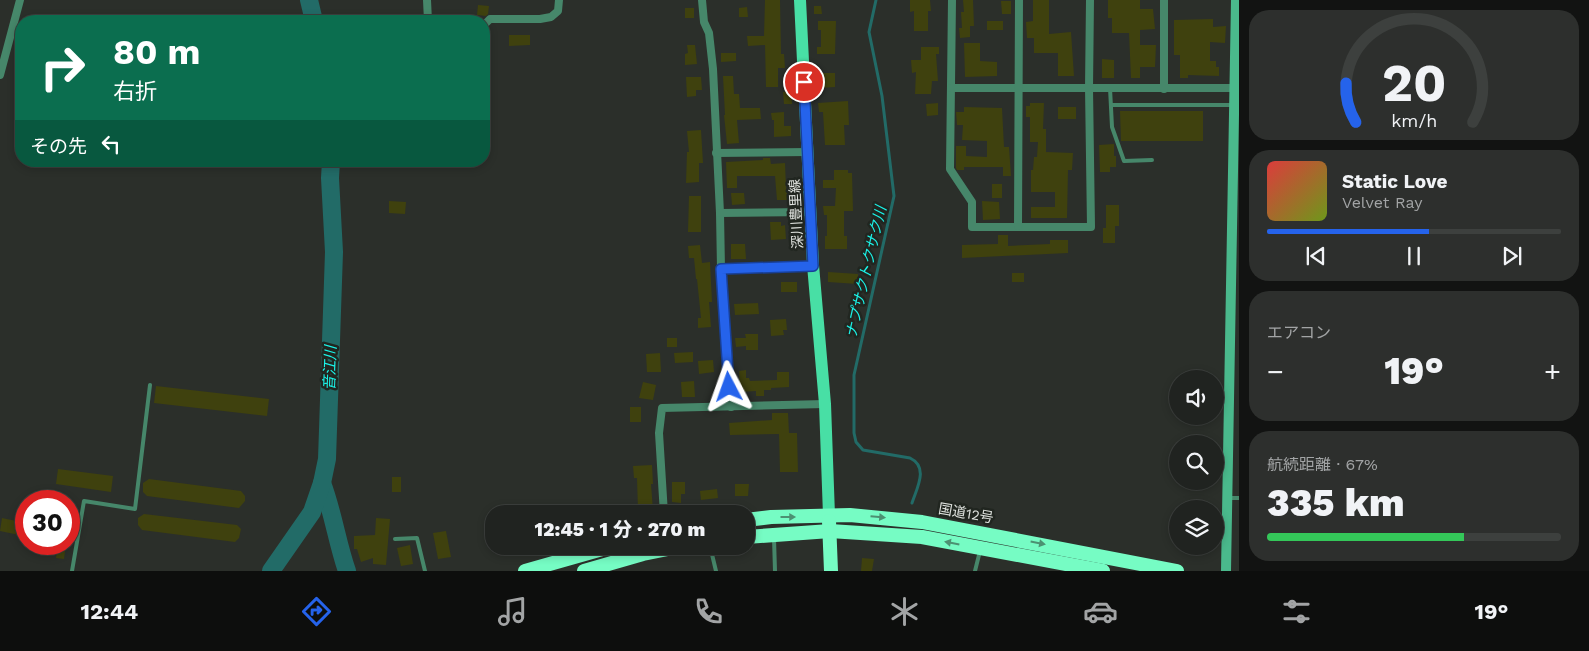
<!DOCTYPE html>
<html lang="ja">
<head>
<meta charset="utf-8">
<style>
	:root { --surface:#202320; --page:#2d2f2d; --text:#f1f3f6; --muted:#a2a4a5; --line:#3d403e; --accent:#2563eb }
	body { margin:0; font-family:"Work Sans","Noto Sans JP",sans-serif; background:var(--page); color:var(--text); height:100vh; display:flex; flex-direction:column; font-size:19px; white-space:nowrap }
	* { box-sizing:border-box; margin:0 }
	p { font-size:16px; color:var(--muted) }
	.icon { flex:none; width:28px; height:28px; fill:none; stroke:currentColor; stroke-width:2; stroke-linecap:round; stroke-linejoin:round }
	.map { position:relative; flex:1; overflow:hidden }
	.side { display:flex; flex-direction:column; gap:10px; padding:10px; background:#121312; width:350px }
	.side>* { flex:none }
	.top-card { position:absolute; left:15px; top:15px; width:475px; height:152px; border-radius:20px; box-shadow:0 2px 8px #0003,0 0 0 1px var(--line); background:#0b6e4f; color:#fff; overflow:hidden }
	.controls { position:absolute; left:1169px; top:370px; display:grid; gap:10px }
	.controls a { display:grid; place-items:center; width:55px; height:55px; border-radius:50%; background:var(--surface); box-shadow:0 2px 8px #0003,0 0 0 1px var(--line); font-size:25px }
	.speed { position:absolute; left:15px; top:490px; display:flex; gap:10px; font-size:25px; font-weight:700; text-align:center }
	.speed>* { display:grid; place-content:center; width:65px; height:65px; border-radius:50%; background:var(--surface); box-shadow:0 2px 8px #0003,0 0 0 1px var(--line); line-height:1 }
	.speed .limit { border:8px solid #d22; background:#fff; color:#111 }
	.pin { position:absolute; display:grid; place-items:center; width:42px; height:42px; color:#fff; margin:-21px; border:2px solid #fff; border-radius:50%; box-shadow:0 1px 5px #0007 }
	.me { position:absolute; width:55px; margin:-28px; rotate:356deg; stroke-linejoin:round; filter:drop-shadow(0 0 4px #0008) }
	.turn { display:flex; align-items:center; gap:18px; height:105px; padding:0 15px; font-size:22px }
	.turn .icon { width:65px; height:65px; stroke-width:2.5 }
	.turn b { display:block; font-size:35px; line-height:42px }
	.then { display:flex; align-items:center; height:48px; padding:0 15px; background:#0003; gap:10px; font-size:19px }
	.big { font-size:38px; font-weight:800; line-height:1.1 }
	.side .widget { flex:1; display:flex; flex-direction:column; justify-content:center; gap:8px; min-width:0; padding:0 18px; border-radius:20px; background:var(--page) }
	.side .dial { align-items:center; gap:0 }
	.dial svg { height:130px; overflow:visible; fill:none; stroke:var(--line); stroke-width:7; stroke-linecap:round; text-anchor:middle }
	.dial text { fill:var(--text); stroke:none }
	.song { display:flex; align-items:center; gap:15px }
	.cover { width:60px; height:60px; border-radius:8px; background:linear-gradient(135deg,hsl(0 70% 55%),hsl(80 70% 35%)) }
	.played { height:5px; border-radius:2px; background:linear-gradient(90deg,var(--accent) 55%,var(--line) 55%) }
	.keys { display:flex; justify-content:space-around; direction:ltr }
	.heat { display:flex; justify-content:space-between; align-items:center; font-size:28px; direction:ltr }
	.charge { height:8px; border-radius:4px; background:linear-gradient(90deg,#34c759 67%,var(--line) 0) }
	.trip { position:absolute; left:485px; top:505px; width:270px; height:50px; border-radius:20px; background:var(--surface); box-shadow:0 2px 8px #0003,0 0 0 1px var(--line); font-weight:800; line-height:50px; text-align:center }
	.dock { display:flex; height:80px; justify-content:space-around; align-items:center; background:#0d0e0d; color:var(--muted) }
	.dock .icon { width:35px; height:35px }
	.dock .selected { color:var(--accent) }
	.dock b { font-size:22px; color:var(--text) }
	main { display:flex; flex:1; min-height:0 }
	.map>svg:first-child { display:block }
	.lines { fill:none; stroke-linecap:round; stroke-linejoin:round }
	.stream { stroke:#226b67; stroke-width:3 }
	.river { stroke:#226b67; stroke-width:18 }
	.building { fill:#3f410e }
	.lane { stroke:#46876a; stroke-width:4 }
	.street { stroke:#46876a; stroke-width:8 }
	.secondary { stroke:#4ab98c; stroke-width:10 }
	.primary { stroke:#48dfa5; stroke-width:12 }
	.highway { stroke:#76fcc4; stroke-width:14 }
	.oneway { fill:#4c9172 }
	.route-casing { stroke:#184099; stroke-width:12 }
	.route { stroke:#2563eb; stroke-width:9 }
	.labels { text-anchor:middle; stroke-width:5; stroke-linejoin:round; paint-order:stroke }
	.street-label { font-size:14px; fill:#dfe2de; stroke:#212620 }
	.water-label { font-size:15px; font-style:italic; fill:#1bf4e9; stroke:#212620 }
</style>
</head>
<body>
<main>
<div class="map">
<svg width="1239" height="571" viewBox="0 0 1239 571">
	<rect width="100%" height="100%" fill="#2b2f2a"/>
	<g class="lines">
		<path class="stream" d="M 876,0 L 869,32 L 882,96 L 894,196 L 854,375 L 854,433 L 856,442 L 863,450 L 910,458 C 929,467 917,488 912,503"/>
		<g class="river">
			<polyline points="309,0 314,21"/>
			<path d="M 322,483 C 333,512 337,542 347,571"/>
			<polyline points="271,571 312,512 322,483 327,459 334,252 330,178 331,161"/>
		</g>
	</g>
	<g class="building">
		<polygon points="765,0 780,0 781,54 784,54 785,68 778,68 778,87 766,87 765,45 748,46 747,36 764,36"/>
		<polygon points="910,0 930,0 931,11 928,11 928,31 914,31 914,11 910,12"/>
		<polygon points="963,0 973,0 974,26 970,26 970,37 960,38 959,28 962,28 961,12 964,12"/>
		<polygon points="1033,0 1049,0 1049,34 1071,32 1074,76 1058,76 1058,53 1034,53 1034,38 1027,38 1026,22 1033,21"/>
		<polygon points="1108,0 1140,0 1140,9 1153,9 1155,29 1140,30 1140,45 1156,45 1155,67 1140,67 1140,78 1131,78 1129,33 1112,33 1112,18 1108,18"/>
		<polygon points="1001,1 1011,1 1011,14 1002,14"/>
		<polygon points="478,5 489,6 488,14 486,16 477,15"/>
		<polygon points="814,6 821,6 822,14 814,14"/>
		<polygon points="747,7 748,17 739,17 739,8"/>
		<rect x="685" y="8" width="9" height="10"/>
		<polygon points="1213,19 1213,27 1226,26 1225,43 1210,42 1210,61 1216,61 1216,67 1219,67 1219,76 1188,75 1188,78 1180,78 1180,55 1174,55 1174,20"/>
		<polygon points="818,21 836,21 835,54 817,54 817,47 821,47 821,30 818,30"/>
		<rect x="987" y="21" width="16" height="9"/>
		<polygon points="509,35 530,35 530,45 509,46"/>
		<polygon points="964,43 980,43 980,61 997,62 997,76 965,77"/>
		<polygon points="687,45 695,45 697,64 685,65 685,54 688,53"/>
		<polygon points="921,47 939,47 939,54 936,54 938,81 932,81 931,94 915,94 916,72 912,73 911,60 921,60"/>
		<polygon points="721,53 736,53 736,61 721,62"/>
		<polygon points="1102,59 1114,60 1114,78 1102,78"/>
		<polygon points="817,73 835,73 835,87 819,88"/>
		<polygon points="723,76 733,76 734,94 739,94 740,108 760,108 761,119 737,120 739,143 727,144 724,115 725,115"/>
		<polygon points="686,77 701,77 702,90 696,90 696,96 687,97"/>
		<polygon points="791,91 792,104 784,104 783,92"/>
		<polygon points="848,101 849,125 844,125 845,145 825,145 823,112 819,112 818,103"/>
		<polygon points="938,103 938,115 927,116 926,104"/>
		<polygon points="1030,103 1044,103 1043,129 1046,129 1046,152 1073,153 1072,170 1068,170 1067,218 1031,218 1031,207 1055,207 1055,192 1031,192 1031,170 1033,170 1034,157 1037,157 1038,142 1030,142 1030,117 1026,117 1026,106 1030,106"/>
		<polygon points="964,107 1002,108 1004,147 1009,147 1011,176 1003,176 1003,167 964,167 964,170 957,170 956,168 956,146 966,146 966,156 987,157 987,141 962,140 963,125 957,125 956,112 964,112"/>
		<rect x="1058" y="107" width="18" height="12"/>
		<polygon points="1120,111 1203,111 1203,141 1121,141"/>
		<polygon points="784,112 784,126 791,126 791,136 774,137 774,120 772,120 771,113"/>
		<polygon points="701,130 703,163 699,163 699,182 686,183 687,152 689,152 687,131"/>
		<polygon points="1114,144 1114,156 1116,156 1116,167 1110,167 1110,172 1100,172 1099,145"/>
		<polygon points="763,158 770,158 771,164 785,163 786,188 790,188 790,200 777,200 775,176 737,176 737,188 727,188 726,162 763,160"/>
		<polygon points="834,170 848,170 848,173 852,173 853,211 844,211 844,236 847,236 847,249 825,249 825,236 827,236 827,215 824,215 823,206 835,206 836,188 823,188 823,180 834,180"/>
		<rect x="992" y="184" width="10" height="14"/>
		<polygon points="731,193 744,193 745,204 732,205"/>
		<polygon points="689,196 701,196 701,232 688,232"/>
		<polygon points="389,201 406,202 405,214 389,213"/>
		<polygon points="982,201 999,202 1000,219 983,220"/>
		<polygon points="1106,205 1119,205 1119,226 1115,226 1115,243 1103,243 1103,228 1106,228"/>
		<polygon points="770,222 781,222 781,226 785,225 786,239 771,240"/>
		<polygon points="998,235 1008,235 1008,246 1050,244 1050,240 1068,240 1068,253 962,258 962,245 998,244"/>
		<polygon points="731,244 745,244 746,259 731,259"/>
		<polygon points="700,245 702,263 710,262 712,302 709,302 711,327 698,328 698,318 701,318 697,279 696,279 694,258 689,258 688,246"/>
		<polygon points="828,272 858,274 858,284 828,282"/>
		<rect x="1012" y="273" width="12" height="9"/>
		<rect x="781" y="282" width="16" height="10"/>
		<polygon points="758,303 759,314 735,315 734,304"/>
		<polygon points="786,319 787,330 783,330 784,335 771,336 770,320"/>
		<polygon points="745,334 758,334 758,350 746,350 746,346 736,347 735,338 746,338"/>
		<rect x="667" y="338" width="10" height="9"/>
		<polygon points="693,352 693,362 675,363 674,353"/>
		<polygon points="660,353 661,372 647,372 646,354"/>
		<polygon points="713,360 714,372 699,374 698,361"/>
		<polygon points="746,370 746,378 749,378 750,381 777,380 777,372 789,372 789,387 771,388 771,390 764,390 764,396 756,396 756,391 740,392 739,371"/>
		<polygon points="694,381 695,397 682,397 681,382"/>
		<polygon points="643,382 656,385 653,400 639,398"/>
		<polygon points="156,386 269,399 267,416 154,403"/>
		<rect x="630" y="407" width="11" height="15"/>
		<polygon points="772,413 788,413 789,433 797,433 798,472 780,472 779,434 730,435 729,423 772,420"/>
		<polygon points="652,465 653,484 651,484 653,510 638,511 637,478 634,478 633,466"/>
		<polygon points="58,469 113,476 111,492 56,484"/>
		<rect x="392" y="477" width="9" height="15"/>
		<polygon points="149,479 241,491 245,496 245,501 239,508 147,496 143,492 143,483"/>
		<polygon points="672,482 685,482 685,494 681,494 681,503 672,502"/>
		<polygon points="735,484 749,484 748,496 735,496"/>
		<polygon points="717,489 718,498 701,500 700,491"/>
		<polygon points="144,514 237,525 241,529 239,538 235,542 142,530 138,525 138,518"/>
		<polygon points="2,518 21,522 19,535 0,531"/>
		<polygon points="376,518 390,519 386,565 373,564 373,558 361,562 357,549 354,549 354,536 375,535"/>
		<polygon points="446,531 451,557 438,559 433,533"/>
		<polygon points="58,544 66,544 64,559 56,558"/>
		<polygon points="410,545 413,564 401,566 397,548"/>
		<polygon points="862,558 874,559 872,571 861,571"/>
	</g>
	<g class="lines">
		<g class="lane">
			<polyline points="1110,88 1112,127 1124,161 1152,160"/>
			<polyline points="1111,105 1232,105"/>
			<polyline points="1229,498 1239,498"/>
			<polyline points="774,538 775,571"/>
			<polyline points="395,539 417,538 425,571"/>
			<polyline points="710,546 716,571"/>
			<polyline points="72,571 84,501 135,509 150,385"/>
			<polyline points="975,571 980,551"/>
		</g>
		<g class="street">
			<polyline points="427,0 428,21"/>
			<polyline points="702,0 704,22 709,33 713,69 720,213 721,269 731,407"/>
			<polyline points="952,0 950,169 972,202 972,227 1091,227 1089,88 1090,0"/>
			<polyline points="484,25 490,19 540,19 551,17 558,11 559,0"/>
			<polyline points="0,75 20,0"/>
			<polyline points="951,88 1235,88"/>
			<polyline points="1164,89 1164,0"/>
			<polyline points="716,153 808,152"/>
			<polyline points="720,213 811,212"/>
			<polyline points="1018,226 1019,0"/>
			<polyline points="721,269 813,265"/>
			<polyline points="664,514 659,433 662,408 825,404"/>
		</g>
		<polyline class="secondary" points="1226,571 1236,0"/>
		<polyline class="primary" points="800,0 813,265 825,404 829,515"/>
		<g class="highway">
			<polyline points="746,520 771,517 850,515 922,522 1177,571"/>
			<polyline points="829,521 831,571"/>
			<polyline points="746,537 830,531 922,537 1103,571"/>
			<polyline points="525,571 613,546"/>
			<polyline points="584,571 643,554 683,546"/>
		</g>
	</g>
	<defs><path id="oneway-solid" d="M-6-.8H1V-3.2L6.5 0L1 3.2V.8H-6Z" transform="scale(1.25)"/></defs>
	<g class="oneway">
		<use href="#oneway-solid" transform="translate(788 517)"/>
		<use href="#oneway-solid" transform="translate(878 517) rotate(5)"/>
		<use href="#oneway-solid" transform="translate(952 543) rotate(-169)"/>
		<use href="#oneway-solid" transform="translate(1038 543) rotate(11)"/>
	</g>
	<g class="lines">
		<g class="route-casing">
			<polyline id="route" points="729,387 721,269 813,266 804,82"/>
		</g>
		<use href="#route" class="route"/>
	</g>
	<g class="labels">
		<g class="street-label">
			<text transform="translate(796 214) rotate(-93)" y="5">深川豊里線</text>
			<text transform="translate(966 513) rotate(10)" y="5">国道12号</text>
		</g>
		<g class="water-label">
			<text transform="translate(866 272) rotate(-77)" y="5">ナプサクトクサク川</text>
			<text transform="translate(330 368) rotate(-88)" y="5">音江川</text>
		</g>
	</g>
</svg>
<div class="controls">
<a><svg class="icon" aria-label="sound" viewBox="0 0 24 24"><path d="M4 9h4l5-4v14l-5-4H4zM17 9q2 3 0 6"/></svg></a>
<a><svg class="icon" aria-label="search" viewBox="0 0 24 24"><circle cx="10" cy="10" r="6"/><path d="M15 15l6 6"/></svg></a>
<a><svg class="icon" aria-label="layers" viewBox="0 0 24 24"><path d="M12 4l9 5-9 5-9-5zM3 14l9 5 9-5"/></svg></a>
</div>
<div class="speed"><div class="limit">30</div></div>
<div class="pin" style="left:804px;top:82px;background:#d93025"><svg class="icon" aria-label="arrive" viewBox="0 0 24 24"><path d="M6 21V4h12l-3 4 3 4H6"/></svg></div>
<svg class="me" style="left:729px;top:387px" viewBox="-20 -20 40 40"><path d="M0-17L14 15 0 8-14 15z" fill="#2563eb" stroke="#fff" stroke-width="4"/></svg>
<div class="trip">12:45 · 1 分 · 270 m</div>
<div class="top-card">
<div class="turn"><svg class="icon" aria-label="right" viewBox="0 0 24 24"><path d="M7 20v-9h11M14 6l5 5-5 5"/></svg><div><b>80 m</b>右折</div></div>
<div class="then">その先<svg class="icon" aria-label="left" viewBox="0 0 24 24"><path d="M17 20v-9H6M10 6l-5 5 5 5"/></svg></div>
</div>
</div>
<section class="side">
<div class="widget dial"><svg viewBox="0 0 100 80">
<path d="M14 69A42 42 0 1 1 86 69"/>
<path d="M14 69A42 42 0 0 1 8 45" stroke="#2563eb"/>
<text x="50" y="56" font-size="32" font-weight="700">20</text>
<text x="50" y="72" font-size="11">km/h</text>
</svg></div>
<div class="widget">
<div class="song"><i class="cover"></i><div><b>Static Love</b><p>Velvet Ray</p></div></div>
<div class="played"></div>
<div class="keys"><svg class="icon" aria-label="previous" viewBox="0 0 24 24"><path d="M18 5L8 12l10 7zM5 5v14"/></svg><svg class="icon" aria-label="pause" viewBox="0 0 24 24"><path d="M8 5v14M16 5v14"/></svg><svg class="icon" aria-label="next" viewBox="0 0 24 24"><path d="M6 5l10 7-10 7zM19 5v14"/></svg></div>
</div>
<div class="widget"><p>エアコン</p>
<div class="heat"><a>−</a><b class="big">19°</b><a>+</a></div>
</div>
<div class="widget"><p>航続距離 · 67%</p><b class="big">335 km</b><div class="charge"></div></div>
</section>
</main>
<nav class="dock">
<b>12:44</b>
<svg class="icon selected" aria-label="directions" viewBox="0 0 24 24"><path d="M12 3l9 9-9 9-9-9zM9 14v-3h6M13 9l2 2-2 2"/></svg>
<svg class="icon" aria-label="music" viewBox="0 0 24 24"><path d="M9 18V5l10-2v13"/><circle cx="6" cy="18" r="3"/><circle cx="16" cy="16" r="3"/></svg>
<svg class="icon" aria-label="phone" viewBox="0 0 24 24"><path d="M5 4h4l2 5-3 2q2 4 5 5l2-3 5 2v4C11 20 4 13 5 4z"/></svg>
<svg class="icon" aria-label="climate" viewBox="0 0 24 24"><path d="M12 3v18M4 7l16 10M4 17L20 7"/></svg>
<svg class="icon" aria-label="car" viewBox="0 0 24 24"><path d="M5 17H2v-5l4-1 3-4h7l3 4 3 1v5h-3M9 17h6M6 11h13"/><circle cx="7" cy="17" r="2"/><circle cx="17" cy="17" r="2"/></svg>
<svg class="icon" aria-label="filters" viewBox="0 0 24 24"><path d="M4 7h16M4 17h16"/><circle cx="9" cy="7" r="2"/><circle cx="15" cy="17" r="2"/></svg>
<b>19°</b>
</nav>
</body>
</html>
